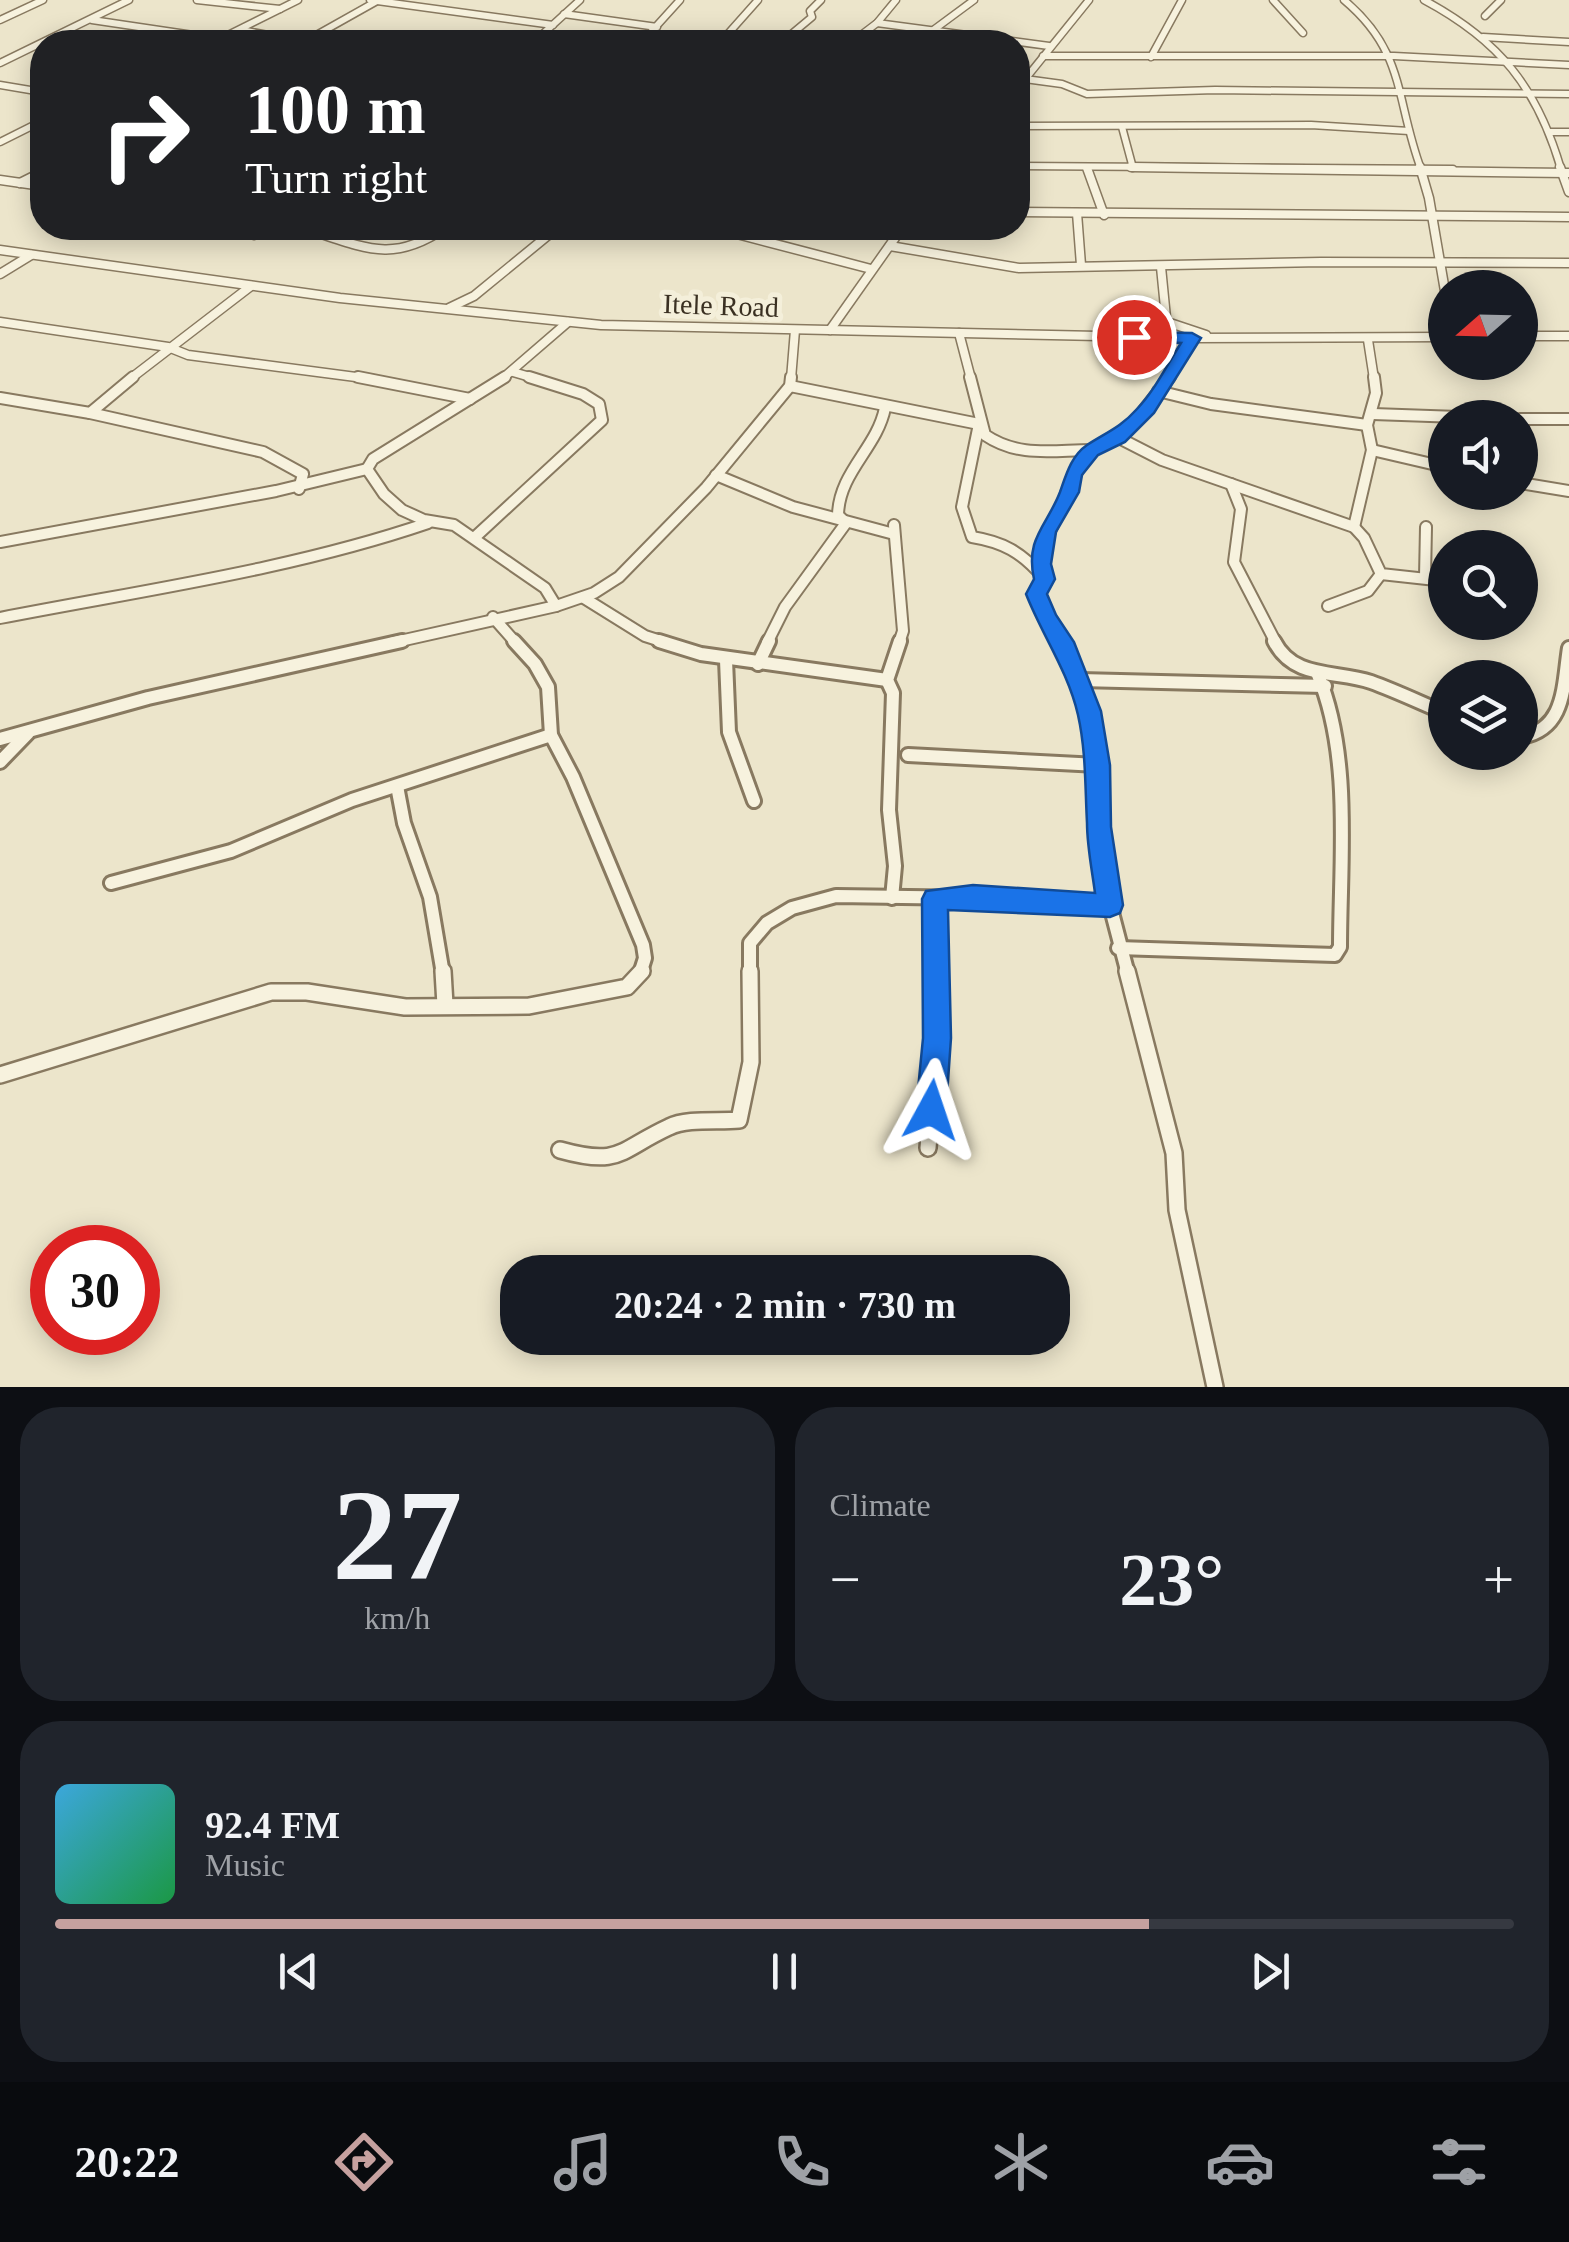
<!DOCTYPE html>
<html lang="en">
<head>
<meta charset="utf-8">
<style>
	:root { --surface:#171b24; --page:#20242c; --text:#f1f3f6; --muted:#9ea1a6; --line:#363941; --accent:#c6a19f }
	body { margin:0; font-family:"Times New Roman",serif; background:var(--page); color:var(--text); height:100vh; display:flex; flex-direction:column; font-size:38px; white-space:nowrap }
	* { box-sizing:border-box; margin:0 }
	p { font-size:32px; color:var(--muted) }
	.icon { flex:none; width:55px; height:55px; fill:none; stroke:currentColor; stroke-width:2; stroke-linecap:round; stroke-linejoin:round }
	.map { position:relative; height:1387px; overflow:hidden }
	.sheet { display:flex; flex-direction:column; gap:20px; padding:20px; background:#0d0f14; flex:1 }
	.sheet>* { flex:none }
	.top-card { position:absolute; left:30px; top:30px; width:1000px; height:210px; border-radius:40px; box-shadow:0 5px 25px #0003; background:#202124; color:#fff; overflow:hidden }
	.needle { width:65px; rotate:250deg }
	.buttons { position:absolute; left:1428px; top:270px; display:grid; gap:20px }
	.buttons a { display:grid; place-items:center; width:110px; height:110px; border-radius:50%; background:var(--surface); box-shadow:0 5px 25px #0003; font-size:50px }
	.speed { position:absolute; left:30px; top:1225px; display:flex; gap:20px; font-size:50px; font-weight:700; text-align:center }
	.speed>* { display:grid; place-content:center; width:130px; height:130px; border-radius:50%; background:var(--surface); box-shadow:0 5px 25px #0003; line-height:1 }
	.speed .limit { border:15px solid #d22; background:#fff; color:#111 }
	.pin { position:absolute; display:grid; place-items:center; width:85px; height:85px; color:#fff; margin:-42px; border:5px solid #fff; border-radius:50%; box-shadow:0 2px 10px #0007 }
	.me { position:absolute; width:110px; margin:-55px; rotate:5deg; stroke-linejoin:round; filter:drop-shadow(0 0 8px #0008) }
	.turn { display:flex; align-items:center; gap:35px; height:210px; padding:0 50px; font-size:45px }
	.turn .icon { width:130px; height:130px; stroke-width:2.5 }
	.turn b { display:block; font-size:70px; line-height:85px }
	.big { font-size:75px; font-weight:600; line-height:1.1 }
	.sheet .widget { flex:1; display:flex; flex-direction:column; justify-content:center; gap:15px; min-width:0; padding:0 35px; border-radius:40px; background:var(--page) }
	.sheet .dial { align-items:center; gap:0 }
	.dial b { font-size:130px; line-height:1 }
	.song { display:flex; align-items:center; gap:30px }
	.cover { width:120px; height:120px; border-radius:15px; background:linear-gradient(135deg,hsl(200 70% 55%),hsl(140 70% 35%)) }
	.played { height:10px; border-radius:5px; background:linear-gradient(90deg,var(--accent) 75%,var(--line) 75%) }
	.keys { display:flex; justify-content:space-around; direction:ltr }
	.heat { display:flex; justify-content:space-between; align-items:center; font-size:55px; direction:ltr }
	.sheet .tiles { flex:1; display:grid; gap:20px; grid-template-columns:1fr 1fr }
	.widget:last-child { grid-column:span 2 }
	.trip { position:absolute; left:500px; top:1255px; width:570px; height:100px; border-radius:40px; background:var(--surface); box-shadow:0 5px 25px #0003; font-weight:600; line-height:100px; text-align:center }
	.menu { display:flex; height:160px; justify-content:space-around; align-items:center; background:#090b0e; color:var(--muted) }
	.menu .icon { width:70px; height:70px }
	.menu .active { color:var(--accent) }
	.menu b { font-size:45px; color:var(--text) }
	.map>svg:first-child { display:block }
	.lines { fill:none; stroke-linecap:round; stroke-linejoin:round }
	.street-far4-casing { stroke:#887960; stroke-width:9 }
	.street-far3-casing { stroke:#887960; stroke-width:11 }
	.street-far2-casing { stroke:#887960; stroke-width:14 }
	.street-far1-casing { stroke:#887960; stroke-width:18 }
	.street-casing { stroke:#887960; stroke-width:20 }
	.street-far4 { stroke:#f7f2de; stroke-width:6 }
	.street-far3 { stroke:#f7f2de; stroke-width:8 }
	.street-far2 { stroke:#f7f2de; stroke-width:10 }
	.street-far1 { stroke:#f7f2de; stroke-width:12 }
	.street { stroke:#f7f2de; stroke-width:15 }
	.route { fill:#1a73e8; stroke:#114b97; stroke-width:2.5 }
	.labels { text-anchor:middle; stroke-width:10; stroke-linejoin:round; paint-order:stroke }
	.far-street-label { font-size:28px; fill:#3a3022; stroke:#f4efda }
</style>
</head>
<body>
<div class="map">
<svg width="1569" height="1387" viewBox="0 0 1569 1387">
	<rect width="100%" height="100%" fill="#ece5cb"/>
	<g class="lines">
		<g class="street-far4-casing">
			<g id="street-far4">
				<polyline points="197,0 280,9"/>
				<polyline points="370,0 553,25"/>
				<polyline points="1273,0 1303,33"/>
				<path d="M 1344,0 C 1406,52 1395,99 1421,169"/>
				<path d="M 1424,0 C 1499,40 1537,87 1561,169"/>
				<polyline points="564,14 657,27"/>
				<polyline points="1485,16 1501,0"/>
				<polyline points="0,20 43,0"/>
				<polyline points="92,20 220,39"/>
				<polyline points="877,23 1049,46"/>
				<polyline points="241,30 305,42"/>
				<polyline points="932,31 974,0"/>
				<polyline points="789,35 839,42"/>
				<polyline points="717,37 726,36 758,0"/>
				<polyline points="1483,37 1569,42"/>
				<polyline points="216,41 298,0"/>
				<polyline points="304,42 377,1"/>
				<polyline points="534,42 580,0"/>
				<polyline points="642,42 680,0"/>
				<polyline points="782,42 812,17 810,11 821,0"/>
				<polyline points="852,42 877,23 896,0"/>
				<polyline points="1043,56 1394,56 1569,65"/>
				<polyline points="1151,57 1182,0"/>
				<polyline points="0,63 129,0"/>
				<polyline points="1025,79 1062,84 1087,94 1215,90 1569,94"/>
				<polyline points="0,85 42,92"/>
				<polyline points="1018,88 1089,0"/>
				<polyline points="1018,126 1311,125 1409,131"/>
				<polyline points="1122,127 1133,168"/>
				<polyline points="1550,132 1569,132"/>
				<polyline points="0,142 42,121"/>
				<polyline points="1018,166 1453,169"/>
			</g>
		</g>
		<g class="street-far3-casing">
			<g id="street-far3">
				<polyline points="1131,167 1569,173"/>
				<polyline points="1420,167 1429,198 1445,291"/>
				<polyline points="1560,167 1569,192"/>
				<polyline points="1087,168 1104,215"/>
				<polyline points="0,180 42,186"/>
				<polyline points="20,183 42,172"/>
				<polyline points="1018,212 1569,217"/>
				<polyline points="1077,213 1081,265"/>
				<polyline points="225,228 254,235"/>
				<polyline points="714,228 871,269"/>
				<path d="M 322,234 C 372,251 398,260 445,228"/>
				<polyline points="890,246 1019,268 1321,262 1569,263"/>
				<polyline points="0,250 340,298 601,325 1192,338 1445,337"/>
				<polyline points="1161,267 1168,338"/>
				<polyline points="0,274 31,255"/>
				<polyline points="449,308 474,296 557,228"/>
				<polyline points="0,322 168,347 188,355 371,379"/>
				<polyline points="1167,322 1206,335"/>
				<polyline points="830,330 902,228"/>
				<polyline points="959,333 971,379"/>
				<polyline points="1520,336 1569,336"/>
				<polyline points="1368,340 1374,379"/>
				<polyline points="513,372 537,379"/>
				<polyline points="130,379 251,286"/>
				<polyline points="502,379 568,322"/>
				<polyline points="791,379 795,330"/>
				<polyline points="1168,379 1192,338"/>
			</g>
		</g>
		<g class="street-far2-casing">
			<g id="street-far2">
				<polyline points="358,377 470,399"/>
				<polyline points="505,377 373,459 367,469 384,494 402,510 424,520 454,525 545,588 556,606"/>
				<path d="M 970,377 L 985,435 C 1019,458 1053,450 1091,450"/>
				<polyline points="790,386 979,424"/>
				<polyline points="1158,391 1211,404 1367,425"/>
				<polyline points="0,398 90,413 133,377"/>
				<polyline points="90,413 263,452 303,474 299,489"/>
				<polyline points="1373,414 1487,418"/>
				<polyline points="1520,419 1569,419"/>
				<path d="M 979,424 L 962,507 L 972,537 C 1003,542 1021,552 1042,576"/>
				<polyline points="1119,438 1162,460 1354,527 1364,538 1381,574 1445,581"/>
				<polyline points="1372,450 1445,467"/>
				<polyline points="716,475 793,507 894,534"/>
				<polyline points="1520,483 1569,491"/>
				<polyline points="1231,484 1241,509 1234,562 1276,643"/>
				<path d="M 843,520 L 838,515 C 839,472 877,448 885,408"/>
				<polyline points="894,525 903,631 899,643"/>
				<polyline points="1354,527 1372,450 1367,425 1376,393 1374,377"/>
				<polyline points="474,538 602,420 599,404 583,394 529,377"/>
				<polyline points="0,542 276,491 367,469"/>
				<polyline points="1425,577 1426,527"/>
				<polyline points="584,598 645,636 667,643"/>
				<polyline points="1328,606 1368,591 1381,574"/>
				<polyline points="493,617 516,643"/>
				<path d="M 0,618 C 143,590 290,570 428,523"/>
				<polyline points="391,643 556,606 594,593 619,577 706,488 790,386 791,377"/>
				<polyline points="767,643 785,607 846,523"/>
				<polyline points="1064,643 1046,618 1037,594 1045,579 1045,542 1082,461 1093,449 1127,431 1170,377"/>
			</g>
		</g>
		<g class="street-far1-casing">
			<g id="street-far1">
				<polyline points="514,641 535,664 548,687 551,735 573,777 643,945 645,958 640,974"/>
				<polyline points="659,641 701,654 887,680"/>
				<polyline points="1063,641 1089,711 1098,765 1099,827 1110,905 1128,974"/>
				<path d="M 1274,641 C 1294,680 1336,670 1371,682 C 1396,691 1421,703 1445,713"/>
				<polyline points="726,660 729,732 754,801"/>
				<polyline points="758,664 769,641"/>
				<polyline points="1080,680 1325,686"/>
				<path d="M 1520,737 C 1566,730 1563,686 1569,648"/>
				<polyline points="0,739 148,698 402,641"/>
				<polyline points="908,755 1098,765"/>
				<polyline points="0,762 28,733"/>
				<polyline points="397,786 404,823 430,897 443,974"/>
				<polyline points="111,883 231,851 352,800 551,735"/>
				<polyline points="892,898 895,866 889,810 893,693 887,680 900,641"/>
				<polyline points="935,899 936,974"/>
				<path d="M 1118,948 L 1335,955 L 1340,947 C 1340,860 1352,757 1318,675"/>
				<polyline points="750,974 750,943 767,923 792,908 836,896 1044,899 1110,905"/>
			</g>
		</g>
		<g class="street-casing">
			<g id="street">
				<polyline points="443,971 445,1005"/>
				<polyline points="1127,971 1174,1153 1177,1210 1215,1387"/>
				<polyline points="0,1075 271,992 307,992 405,1007 529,1006 627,987 642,971"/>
				<polyline points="928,1148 937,1038 936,971"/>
				<path d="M 560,1150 C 621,1167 619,1150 669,1127 C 687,1118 718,1122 739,1120 L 751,1062 L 750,971"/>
			</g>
		</g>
		<use href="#street-far4" class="street-far4"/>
		<use href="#street-far3" class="street-far3"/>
		<use href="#street-far2" class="street-far2"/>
		<use href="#street-far1" class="street-far1"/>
		<use href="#street" class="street"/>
	</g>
	<path class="route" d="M 1134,332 L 1192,333 L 1201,338 L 1154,413 L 1125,442 L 1098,455 L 1082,475 L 1079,492 L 1056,532 L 1051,564 L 1055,579 L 1047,594 L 1056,615 L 1074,642 L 1101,711 L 1110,765 L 1111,827 L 1123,905 L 1120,913 L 1110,917 L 948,910 L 951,1038 L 946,1110 L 942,1120 L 931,1124 L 920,1120 L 916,1110 L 923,1038 L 922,899 L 926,891 L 973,885 L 1095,893 C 1092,870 1087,846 1087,823 C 1085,786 1086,751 1078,715 C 1068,671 1042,635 1026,594 L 1034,579 C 1025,538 1047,526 1060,492 C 1066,475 1071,456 1087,445 C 1107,432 1120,428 1137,409 C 1155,390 1167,365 1181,343 L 1128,341 L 1128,333 Z"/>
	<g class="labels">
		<g class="far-street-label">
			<text transform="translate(721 305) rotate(2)" y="10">Itele Road</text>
		</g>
	</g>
</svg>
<div class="buttons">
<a><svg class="needle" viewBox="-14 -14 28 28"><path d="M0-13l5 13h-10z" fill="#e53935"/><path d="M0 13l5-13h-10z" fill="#9ea1a6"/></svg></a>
<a><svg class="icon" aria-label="sound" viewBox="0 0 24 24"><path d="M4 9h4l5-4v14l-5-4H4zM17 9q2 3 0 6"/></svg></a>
<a><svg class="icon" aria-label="search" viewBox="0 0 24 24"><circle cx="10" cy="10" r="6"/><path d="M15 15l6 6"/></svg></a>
<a><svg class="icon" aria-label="layers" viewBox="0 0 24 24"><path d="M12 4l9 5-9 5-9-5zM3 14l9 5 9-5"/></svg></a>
</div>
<div class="speed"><div class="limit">30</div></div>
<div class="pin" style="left:1134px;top:337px;background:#d93025"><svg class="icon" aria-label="arrive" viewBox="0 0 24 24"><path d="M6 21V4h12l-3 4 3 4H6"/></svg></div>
<svg class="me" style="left:931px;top:1110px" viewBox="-20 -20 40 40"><path d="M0-17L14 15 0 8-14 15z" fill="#1a73e8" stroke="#fff" stroke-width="4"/></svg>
<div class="trip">20:24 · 2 min · 730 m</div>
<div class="top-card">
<div class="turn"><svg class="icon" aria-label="right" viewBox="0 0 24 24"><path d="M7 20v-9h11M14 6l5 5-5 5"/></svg><div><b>100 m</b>Turn right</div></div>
</div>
</div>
<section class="sheet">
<div class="tiles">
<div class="widget dial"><b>27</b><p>km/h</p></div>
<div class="widget"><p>Climate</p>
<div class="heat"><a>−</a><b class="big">23°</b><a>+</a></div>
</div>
<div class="widget">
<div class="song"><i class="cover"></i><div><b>92.4 FM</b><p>Music</p></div></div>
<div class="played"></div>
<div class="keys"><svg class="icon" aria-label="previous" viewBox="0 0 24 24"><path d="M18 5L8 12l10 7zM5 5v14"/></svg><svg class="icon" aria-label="pause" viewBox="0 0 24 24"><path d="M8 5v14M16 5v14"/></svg><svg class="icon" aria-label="next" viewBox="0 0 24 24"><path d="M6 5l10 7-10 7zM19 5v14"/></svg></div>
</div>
</div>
</section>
<nav class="menu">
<b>20:22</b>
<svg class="icon active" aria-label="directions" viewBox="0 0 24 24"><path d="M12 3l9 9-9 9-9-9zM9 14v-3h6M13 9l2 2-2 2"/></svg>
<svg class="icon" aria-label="music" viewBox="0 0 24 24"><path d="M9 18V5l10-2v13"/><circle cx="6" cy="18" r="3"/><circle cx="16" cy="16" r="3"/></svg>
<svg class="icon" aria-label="phone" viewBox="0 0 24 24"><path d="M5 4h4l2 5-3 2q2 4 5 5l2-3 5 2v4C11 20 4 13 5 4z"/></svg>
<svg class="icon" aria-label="climate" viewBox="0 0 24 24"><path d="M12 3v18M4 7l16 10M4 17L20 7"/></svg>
<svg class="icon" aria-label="car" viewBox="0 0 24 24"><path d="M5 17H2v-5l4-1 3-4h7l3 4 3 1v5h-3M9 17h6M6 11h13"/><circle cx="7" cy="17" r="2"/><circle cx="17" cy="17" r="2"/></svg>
<svg class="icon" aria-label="filters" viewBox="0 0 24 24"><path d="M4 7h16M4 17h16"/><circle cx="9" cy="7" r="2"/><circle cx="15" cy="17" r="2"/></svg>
</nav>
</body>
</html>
